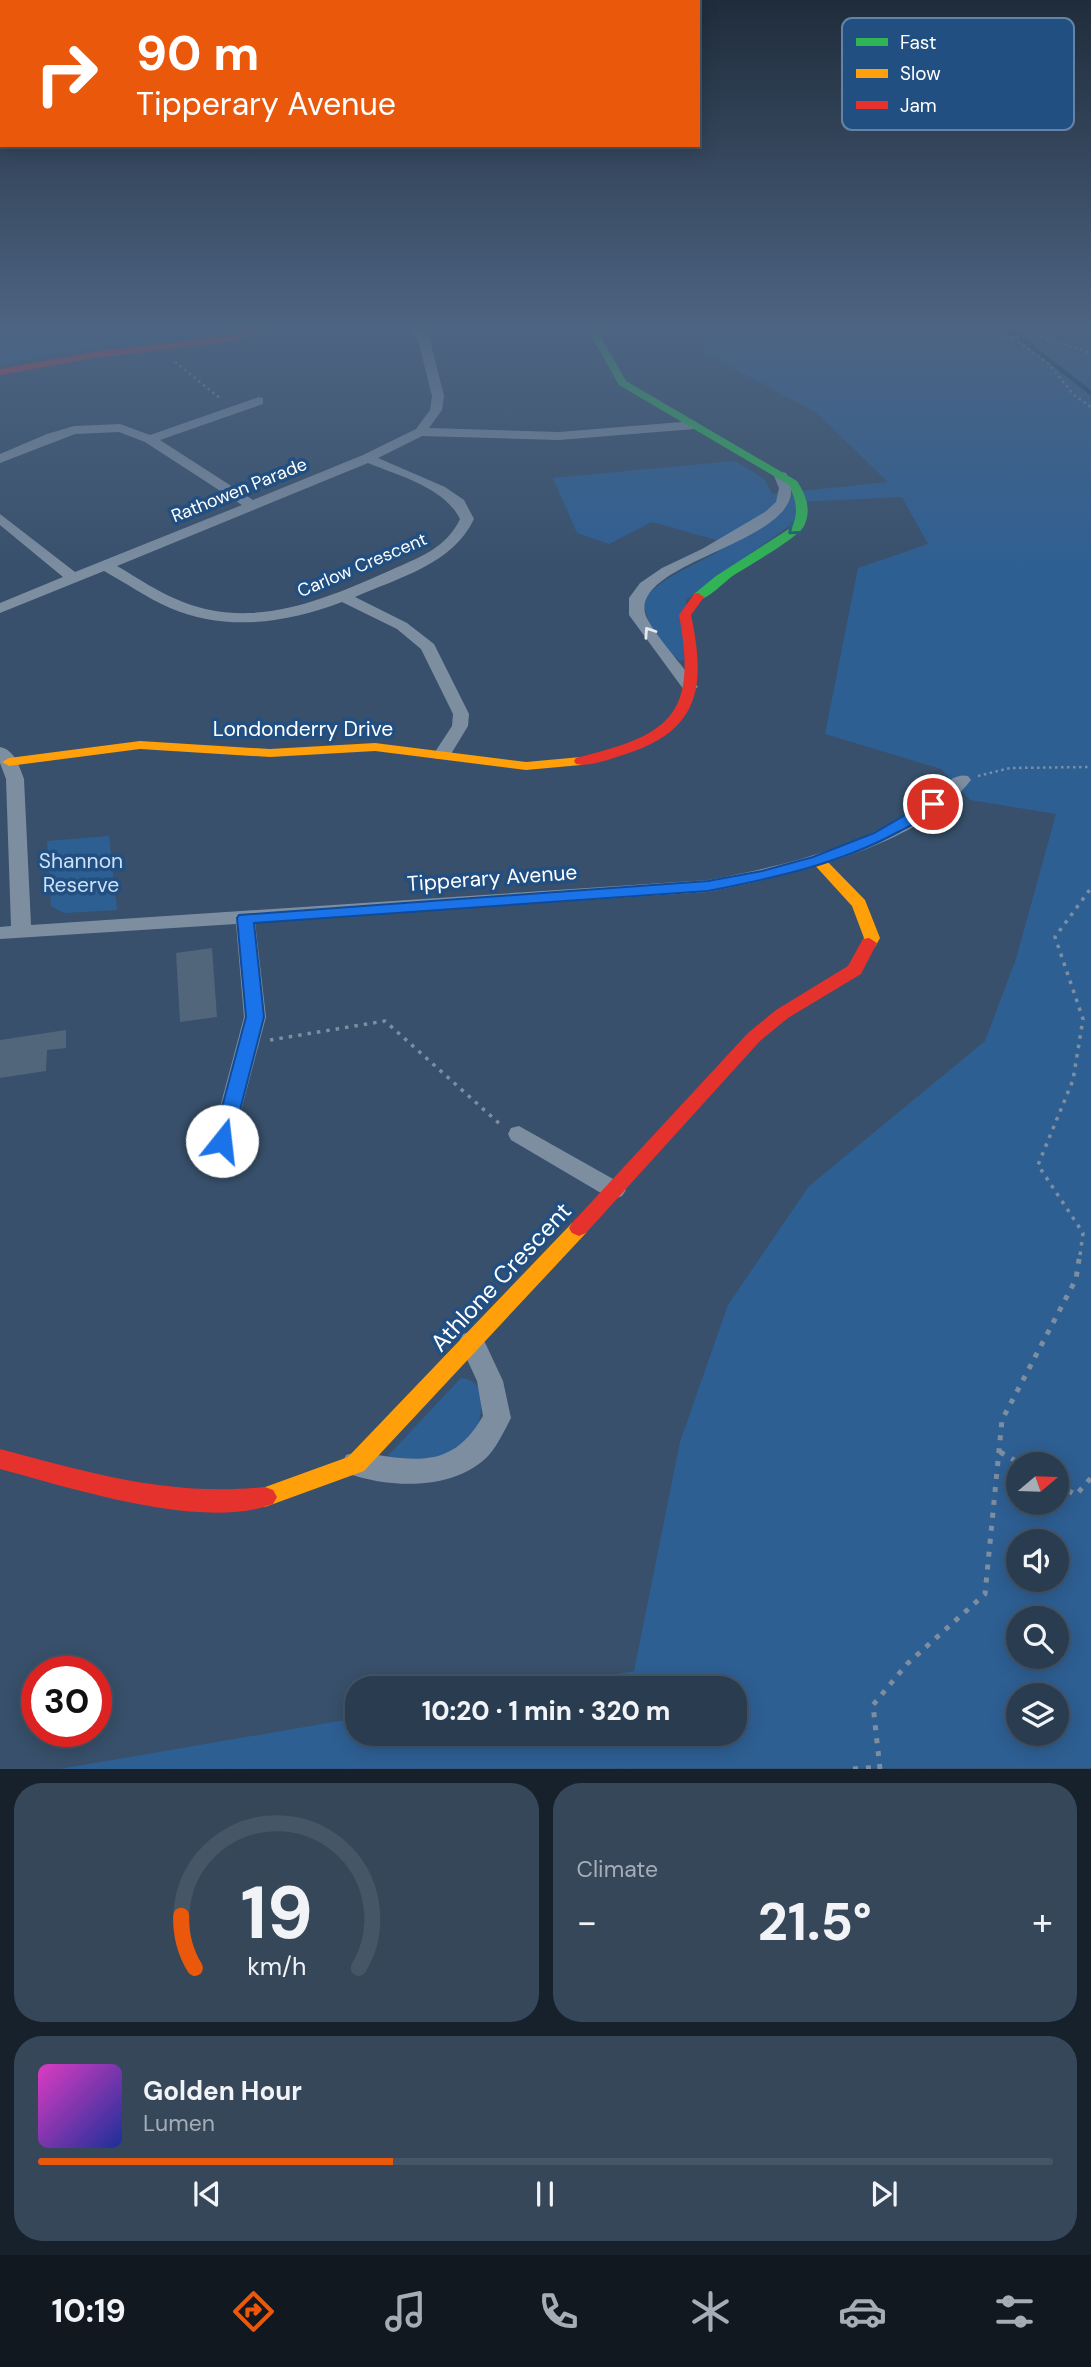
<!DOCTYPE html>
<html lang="en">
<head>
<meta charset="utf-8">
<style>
	:root { --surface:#2a3c50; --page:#36475a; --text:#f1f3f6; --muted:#a5adb7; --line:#465667; --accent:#ea580c }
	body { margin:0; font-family:"DM Sans",sans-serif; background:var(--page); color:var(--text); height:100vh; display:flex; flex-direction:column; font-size:26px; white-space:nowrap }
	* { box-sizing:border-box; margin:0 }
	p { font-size:23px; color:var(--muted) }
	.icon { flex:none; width:38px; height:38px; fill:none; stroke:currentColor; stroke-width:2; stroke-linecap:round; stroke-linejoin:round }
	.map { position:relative; height:1769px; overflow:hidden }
	.side { display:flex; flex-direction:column; gap:14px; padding:14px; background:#17212c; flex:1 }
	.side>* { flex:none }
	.guide { position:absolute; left:0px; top:0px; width:700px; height:147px; box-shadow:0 4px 18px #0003,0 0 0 2px var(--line); background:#ea580c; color:#fff; overflow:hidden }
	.needle { width:46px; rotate:71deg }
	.controls { position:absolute; left:1006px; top:1452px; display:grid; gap:14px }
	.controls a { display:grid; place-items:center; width:63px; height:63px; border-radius:50%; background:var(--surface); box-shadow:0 4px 18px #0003,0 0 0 2px var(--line); font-size:35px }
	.speed { position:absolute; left:21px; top:1656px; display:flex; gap:14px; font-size:35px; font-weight:700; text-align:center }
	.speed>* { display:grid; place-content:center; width:91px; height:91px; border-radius:50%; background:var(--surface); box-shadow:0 4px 18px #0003,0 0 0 2px var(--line); line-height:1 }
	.speed .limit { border:10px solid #d22; background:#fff; color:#111 }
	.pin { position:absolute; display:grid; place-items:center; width:60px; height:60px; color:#fff; margin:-30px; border:4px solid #fff; border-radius:50%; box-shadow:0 2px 7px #0007 }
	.me { position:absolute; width:77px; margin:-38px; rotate:16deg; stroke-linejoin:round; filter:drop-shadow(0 0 5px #0008) }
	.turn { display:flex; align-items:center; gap:24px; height:147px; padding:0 21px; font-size:32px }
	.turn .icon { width:91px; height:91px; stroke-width:2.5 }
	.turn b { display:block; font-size:49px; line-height:60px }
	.big { font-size:52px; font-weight:800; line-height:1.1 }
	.side .card { flex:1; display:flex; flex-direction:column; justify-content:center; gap:10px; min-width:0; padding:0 24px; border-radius:28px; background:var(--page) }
	.side .dial { align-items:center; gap:0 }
	.dial svg { height:182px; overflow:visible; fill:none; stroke:var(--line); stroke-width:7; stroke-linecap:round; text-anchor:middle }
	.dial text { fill:var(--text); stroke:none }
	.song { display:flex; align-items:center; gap:21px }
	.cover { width:84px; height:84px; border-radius:10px; background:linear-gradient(135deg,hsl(310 70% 55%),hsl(230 70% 35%)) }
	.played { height:7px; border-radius:4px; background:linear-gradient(90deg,var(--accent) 35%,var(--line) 35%) }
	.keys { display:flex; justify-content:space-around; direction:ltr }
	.heat { display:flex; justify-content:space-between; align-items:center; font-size:38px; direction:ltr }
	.side .tiles { flex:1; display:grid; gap:14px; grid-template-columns:1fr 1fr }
	.card:last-child { grid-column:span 2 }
	.trip { position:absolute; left:345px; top:1676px; width:402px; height:70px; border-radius:28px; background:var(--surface); box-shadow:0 4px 18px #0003,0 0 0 2px var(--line); font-weight:800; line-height:70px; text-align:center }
	.tab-bar { display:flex; height:112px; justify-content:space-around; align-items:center; background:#111820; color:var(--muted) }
	.tab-bar .icon { width:49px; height:49px }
	.tab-bar .selected { color:var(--accent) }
	.tab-bar b { font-size:32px; color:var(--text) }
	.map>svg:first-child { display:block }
	.green { fill:#2e5f93; fill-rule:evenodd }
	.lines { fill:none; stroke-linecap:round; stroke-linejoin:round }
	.stream { stroke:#1a3b61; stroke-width:4.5 }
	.building { fill:#51657b }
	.path-far2 { stroke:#7d8ea1; stroke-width:2.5; stroke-dasharray:2.5 3.5; stroke-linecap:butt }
	.path-far1 { stroke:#7d8ea1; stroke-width:3.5; stroke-dasharray:3.5 6; stroke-linecap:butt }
	.path { stroke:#7d8ea1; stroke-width:5; stroke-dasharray:5 8; stroke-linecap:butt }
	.street { fill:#7d8ea1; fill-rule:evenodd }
	.fast { fill:#30b455; fill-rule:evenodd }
	.slow { fill:#ff9f0a; fill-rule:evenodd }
	.jam { fill:#e5322d; fill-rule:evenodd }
	.oneway { stroke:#245e7a }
	.oneway2 { stroke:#e5e8ec }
	.route { fill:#1a73e8; stroke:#114b97; stroke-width:2 }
	.labels { text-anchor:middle; stroke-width:7; stroke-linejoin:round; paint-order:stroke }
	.far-street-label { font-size:18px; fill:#fff; stroke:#224f81 }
	.street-label { font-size:21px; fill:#fff; stroke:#224f81 }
	.park-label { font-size:21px; fill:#cce1f6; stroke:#224f81 }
	.near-street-label { font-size:24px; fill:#fff; stroke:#224f81 }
	.key { fill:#224f81; stroke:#6484a7; stroke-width:2 }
	.key-label { font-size:19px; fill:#fff }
</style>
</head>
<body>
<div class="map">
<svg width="1091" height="1769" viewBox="0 0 1091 1769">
	<rect width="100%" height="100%" fill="#38506b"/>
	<g class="green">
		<polygon points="0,325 250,325 198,337 70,351 0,365"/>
		<path d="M 688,325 L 1091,325 L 1091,1768 L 60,1769 L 357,1718 L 357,1734 L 735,1734 L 735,1689 L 529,1689 L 634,1671 L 680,1442 L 728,1305 L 809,1186 L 985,1041 L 1016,959 L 1056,814 L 970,800 L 941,769 L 825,734 L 858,568 L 928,544 L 902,497 L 798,502 L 796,521 L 686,600 L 684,660 L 680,661 C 662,646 645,622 643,600 C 666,572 702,564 730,544 L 652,522 L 609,544 L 577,533 L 553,478 L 735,461 L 764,479 L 772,494 L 888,482 L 817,413 L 711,356 ZM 1018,1465 L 1057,1465 L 1057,1503 L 1018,1503 ZM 1018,1542 L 1057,1542 L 1057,1580 L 1018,1580 ZM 1018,1619 L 1057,1619 L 1057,1657 L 1018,1657 ZM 1018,1696 L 1057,1696 L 1057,1734 L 1018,1734 Z"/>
		<polygon points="109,836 117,910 64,913 51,906 47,841"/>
		<path d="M 461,1378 C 492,1381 480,1418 475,1439 L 439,1460 L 384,1460 Z"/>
	</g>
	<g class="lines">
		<polyline class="stream" points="1004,325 1091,393"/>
	</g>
	<g class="building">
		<polygon points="212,948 217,1017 180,1022 176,953"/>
		<polygon points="66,1030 66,1048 47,1050 46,1071 0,1078 0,1040"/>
	</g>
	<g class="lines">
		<g class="path-far2">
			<polyline points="981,334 1013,338 1033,335 1091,353"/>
			<polyline points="1013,338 1048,363 1073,394 1091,407"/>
			<polyline points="175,362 221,399"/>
			<polyline points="978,776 1010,768 1091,767"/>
		</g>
		<g class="path-far1">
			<polyline points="270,1040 385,1021 501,1125"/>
			<polyline points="1080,1255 1083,1233 1038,1165 1073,1080 1083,1019 1055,937 1091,888"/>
		</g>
		<g class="path">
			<polyline points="1000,1452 1023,1465"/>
			<polyline points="1057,1484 1076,1495 1091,1478"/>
			<polyline points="853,1769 879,1767"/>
			<polyline points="880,1769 873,1705 907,1664 985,1594 1002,1420 1076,1279 1080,1253"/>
		</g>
		<g class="street">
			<path d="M 407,325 L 418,325 L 430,340 L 444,396 L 442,410 L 429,428 L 559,432 L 694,421 L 700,425 L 694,429 L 559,440 L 422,436 L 378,458 L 445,487 L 464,500 L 474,519 C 453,564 398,578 355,597 L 407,623 L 434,644 L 469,714 L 468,726 L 448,759 L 436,759 L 433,755 L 452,726 L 453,714 L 421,649 L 397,629 L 342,602 C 286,623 227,632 170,608 C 147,598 126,583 104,571 L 0,613 L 0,603 L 63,577 L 0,525 L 0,514 L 75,572 L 242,505 L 145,442 L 119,432 L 75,434 L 0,463 L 0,454 L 47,434 L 74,426 L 120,424 L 150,435 L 259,397 L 263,398 L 263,404 L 160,440 L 253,500 L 363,455 L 416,429 L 430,410 L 432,396 L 418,340 ZM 368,463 C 399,476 444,487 460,519 C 446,549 417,558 389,571 C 323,600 254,630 183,602 C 159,593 138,578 117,566 Z"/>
			<path d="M 781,472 L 786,473 C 825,540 633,557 645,613 C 647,626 688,672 698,687 L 690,692 L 684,690 L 629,615 L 629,598 L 640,583 L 662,568 L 702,549 L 765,512 L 776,502 L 779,488 L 774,476 Z"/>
			<path d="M 0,747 C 15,750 19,766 24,779 L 31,925 L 708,880 C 778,867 850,850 911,812 C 927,802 949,771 968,776 L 971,780 C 921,846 786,877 708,892 L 255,922 L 266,1017 L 233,1141 L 230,1147 L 222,1149 L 214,1147 L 211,1141 L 244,1017 L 236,924 L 0,939 L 0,927 L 11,926 L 6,779 L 0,763 Z"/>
			<polygon points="519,1126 622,1184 626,1190 622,1196 614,1199 606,1196 511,1140 508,1134 511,1128"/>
			<path d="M 472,1331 L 481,1334 L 503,1381 L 511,1418 C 504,1431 496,1449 485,1459 C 449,1491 389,1488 346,1473 L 342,1464 L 346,1455 C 359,1451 371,1454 384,1456 C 431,1463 458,1459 483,1416 L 477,1381 L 459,1342 L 463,1334 Z"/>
		</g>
		<path class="fast" d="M 585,325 L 594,325 L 626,381 L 797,481 C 806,495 812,510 804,526 C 798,538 748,566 734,575 C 722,583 707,602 694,600 L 694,594 L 716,576 L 792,527 C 799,512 796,500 789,485 L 619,385 Z"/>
		<g class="slow">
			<polygon points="140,741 270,749 375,743 526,762 581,757 588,761 581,765 526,770 375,751 270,757 140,749 9,766 2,762 9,758"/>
			<polygon points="819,856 824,858 865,900 880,938 875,947 869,948 861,943 864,938 852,906 811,861"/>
			<polygon points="579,1220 586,1223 589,1228 586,1233 364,1471 265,1507 257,1504 253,1497 257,1490 348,1457 572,1223"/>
		</g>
		<g class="jam">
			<polygon points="265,325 280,325 228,342 94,358 0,375 0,369 94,352 227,336"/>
			<path d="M 698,593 L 704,597 L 691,615 C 706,686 701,731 623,755 C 610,759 590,767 576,764 L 574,761 L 576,758 C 670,735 698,716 679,615 L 694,594 Z"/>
			<polygon points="869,938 877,943 861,974 788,1018 760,1041 586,1233 579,1236 572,1233 569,1228 572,1223 748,1033 776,1010 848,966 863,939"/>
			<path d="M 0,1449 C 90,1473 171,1497 265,1487 L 273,1490 L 277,1497 L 273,1504 C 203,1531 71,1488 0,1469 Z"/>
		</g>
	</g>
	<defs><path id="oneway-chevron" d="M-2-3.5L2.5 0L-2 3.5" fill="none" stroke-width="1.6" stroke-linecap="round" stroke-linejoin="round" transform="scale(1.75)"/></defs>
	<use class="oneway" href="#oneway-chevron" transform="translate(793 530) rotate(140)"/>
	<use class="oneway2" href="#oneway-chevron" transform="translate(649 632) rotate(-124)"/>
	<linearGradient id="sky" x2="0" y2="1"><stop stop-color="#1f2c3b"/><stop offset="0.57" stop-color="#4d6482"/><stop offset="1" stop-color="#4d6482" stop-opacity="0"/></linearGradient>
	<rect width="1091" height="573" fill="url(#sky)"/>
	<path class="route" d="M 933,799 L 940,804 C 930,817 914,824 900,831 C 840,864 774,878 708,891 L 254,923 L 264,1017 L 232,1141 L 229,1146 L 216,1146 L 213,1141 L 246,1017 L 237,918 L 239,915 L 708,881 L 762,871 L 813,857 L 874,833 Z"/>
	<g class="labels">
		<g class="far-street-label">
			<text transform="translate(239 490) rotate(-22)" y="6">Rathowen Parade</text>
			<text transform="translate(362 565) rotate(-23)" y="6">Carlow Crescent</text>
		</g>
		<g class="street-label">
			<text x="303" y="736">Londonderry Drive</text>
			<text transform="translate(492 878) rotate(-4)" y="7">Tipperary Avenue</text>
		</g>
		<g class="park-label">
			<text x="81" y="868">Shannon<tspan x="81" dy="24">Reserve</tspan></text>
		</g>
		<g class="near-street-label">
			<text transform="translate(501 1277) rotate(-47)" y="8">Athlone Crescent</text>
		</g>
	</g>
	<rect x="842" y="18" width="232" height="112" rx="10" class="key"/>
	<rect x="856" y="38" width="32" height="8" fill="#30b455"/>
	<rect x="856" y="69" width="32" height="9" fill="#ff9f0a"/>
	<rect x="856" y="101" width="32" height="8" fill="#e5322d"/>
	<g class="key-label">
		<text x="900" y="49">Fast</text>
		<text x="900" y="80">Slow</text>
		<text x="900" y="112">Jam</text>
	</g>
</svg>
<div class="controls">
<a><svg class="needle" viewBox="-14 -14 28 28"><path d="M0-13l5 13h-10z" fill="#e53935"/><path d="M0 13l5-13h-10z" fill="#a5adb7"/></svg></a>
<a><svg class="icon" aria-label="sound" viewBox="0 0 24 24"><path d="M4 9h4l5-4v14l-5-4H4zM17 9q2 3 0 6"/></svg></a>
<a><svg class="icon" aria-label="search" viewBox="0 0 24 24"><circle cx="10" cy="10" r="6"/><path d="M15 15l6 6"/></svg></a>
<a><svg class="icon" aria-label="layers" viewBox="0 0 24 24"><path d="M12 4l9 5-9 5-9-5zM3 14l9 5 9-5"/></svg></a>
</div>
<div class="speed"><div class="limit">30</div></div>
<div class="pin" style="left:933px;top:804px;background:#d93025"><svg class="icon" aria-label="arrive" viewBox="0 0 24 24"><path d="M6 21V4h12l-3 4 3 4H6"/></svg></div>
<svg class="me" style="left:222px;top:1141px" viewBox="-20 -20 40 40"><circle r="19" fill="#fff"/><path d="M0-13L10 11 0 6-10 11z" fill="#1a73e8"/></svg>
<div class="trip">10:20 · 1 min · 320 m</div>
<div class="guide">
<div class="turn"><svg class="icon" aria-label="right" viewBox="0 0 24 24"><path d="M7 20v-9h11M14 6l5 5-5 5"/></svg><div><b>90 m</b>Tipperary Avenue</div></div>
</div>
</div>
<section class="side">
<div class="tiles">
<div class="card dial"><svg viewBox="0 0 100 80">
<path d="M14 69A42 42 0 1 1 86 69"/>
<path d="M14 69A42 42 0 0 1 8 46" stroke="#ea580c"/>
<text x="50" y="56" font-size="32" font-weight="700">19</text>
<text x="50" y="72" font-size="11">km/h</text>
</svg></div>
<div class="card"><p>Climate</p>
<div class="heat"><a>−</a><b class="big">21.5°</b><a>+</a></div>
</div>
<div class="card">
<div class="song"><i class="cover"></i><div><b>Golden Hour</b><p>Lumen</p></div></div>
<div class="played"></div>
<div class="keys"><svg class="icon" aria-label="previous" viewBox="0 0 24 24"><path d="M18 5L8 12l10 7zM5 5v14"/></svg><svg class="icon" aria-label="pause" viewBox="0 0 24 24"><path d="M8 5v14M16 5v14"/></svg><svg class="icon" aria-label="next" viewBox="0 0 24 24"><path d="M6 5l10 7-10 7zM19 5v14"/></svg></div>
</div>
</div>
</section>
<nav class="tab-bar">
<b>10:19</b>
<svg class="icon selected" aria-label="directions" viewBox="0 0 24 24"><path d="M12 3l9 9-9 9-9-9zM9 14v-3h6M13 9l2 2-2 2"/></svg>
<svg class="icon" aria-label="music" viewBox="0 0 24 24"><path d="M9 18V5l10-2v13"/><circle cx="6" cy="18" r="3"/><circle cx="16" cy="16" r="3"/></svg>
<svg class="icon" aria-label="phone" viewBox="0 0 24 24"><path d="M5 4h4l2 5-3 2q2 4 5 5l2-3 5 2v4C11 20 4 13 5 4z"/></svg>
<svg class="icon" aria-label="climate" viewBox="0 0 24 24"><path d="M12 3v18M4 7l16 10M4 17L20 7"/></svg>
<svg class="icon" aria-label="car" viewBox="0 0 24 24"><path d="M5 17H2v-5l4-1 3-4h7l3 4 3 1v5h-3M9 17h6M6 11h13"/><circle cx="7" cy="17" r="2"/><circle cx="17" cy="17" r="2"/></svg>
<svg class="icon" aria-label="filters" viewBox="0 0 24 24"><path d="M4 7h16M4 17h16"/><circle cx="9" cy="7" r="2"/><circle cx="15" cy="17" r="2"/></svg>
</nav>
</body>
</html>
